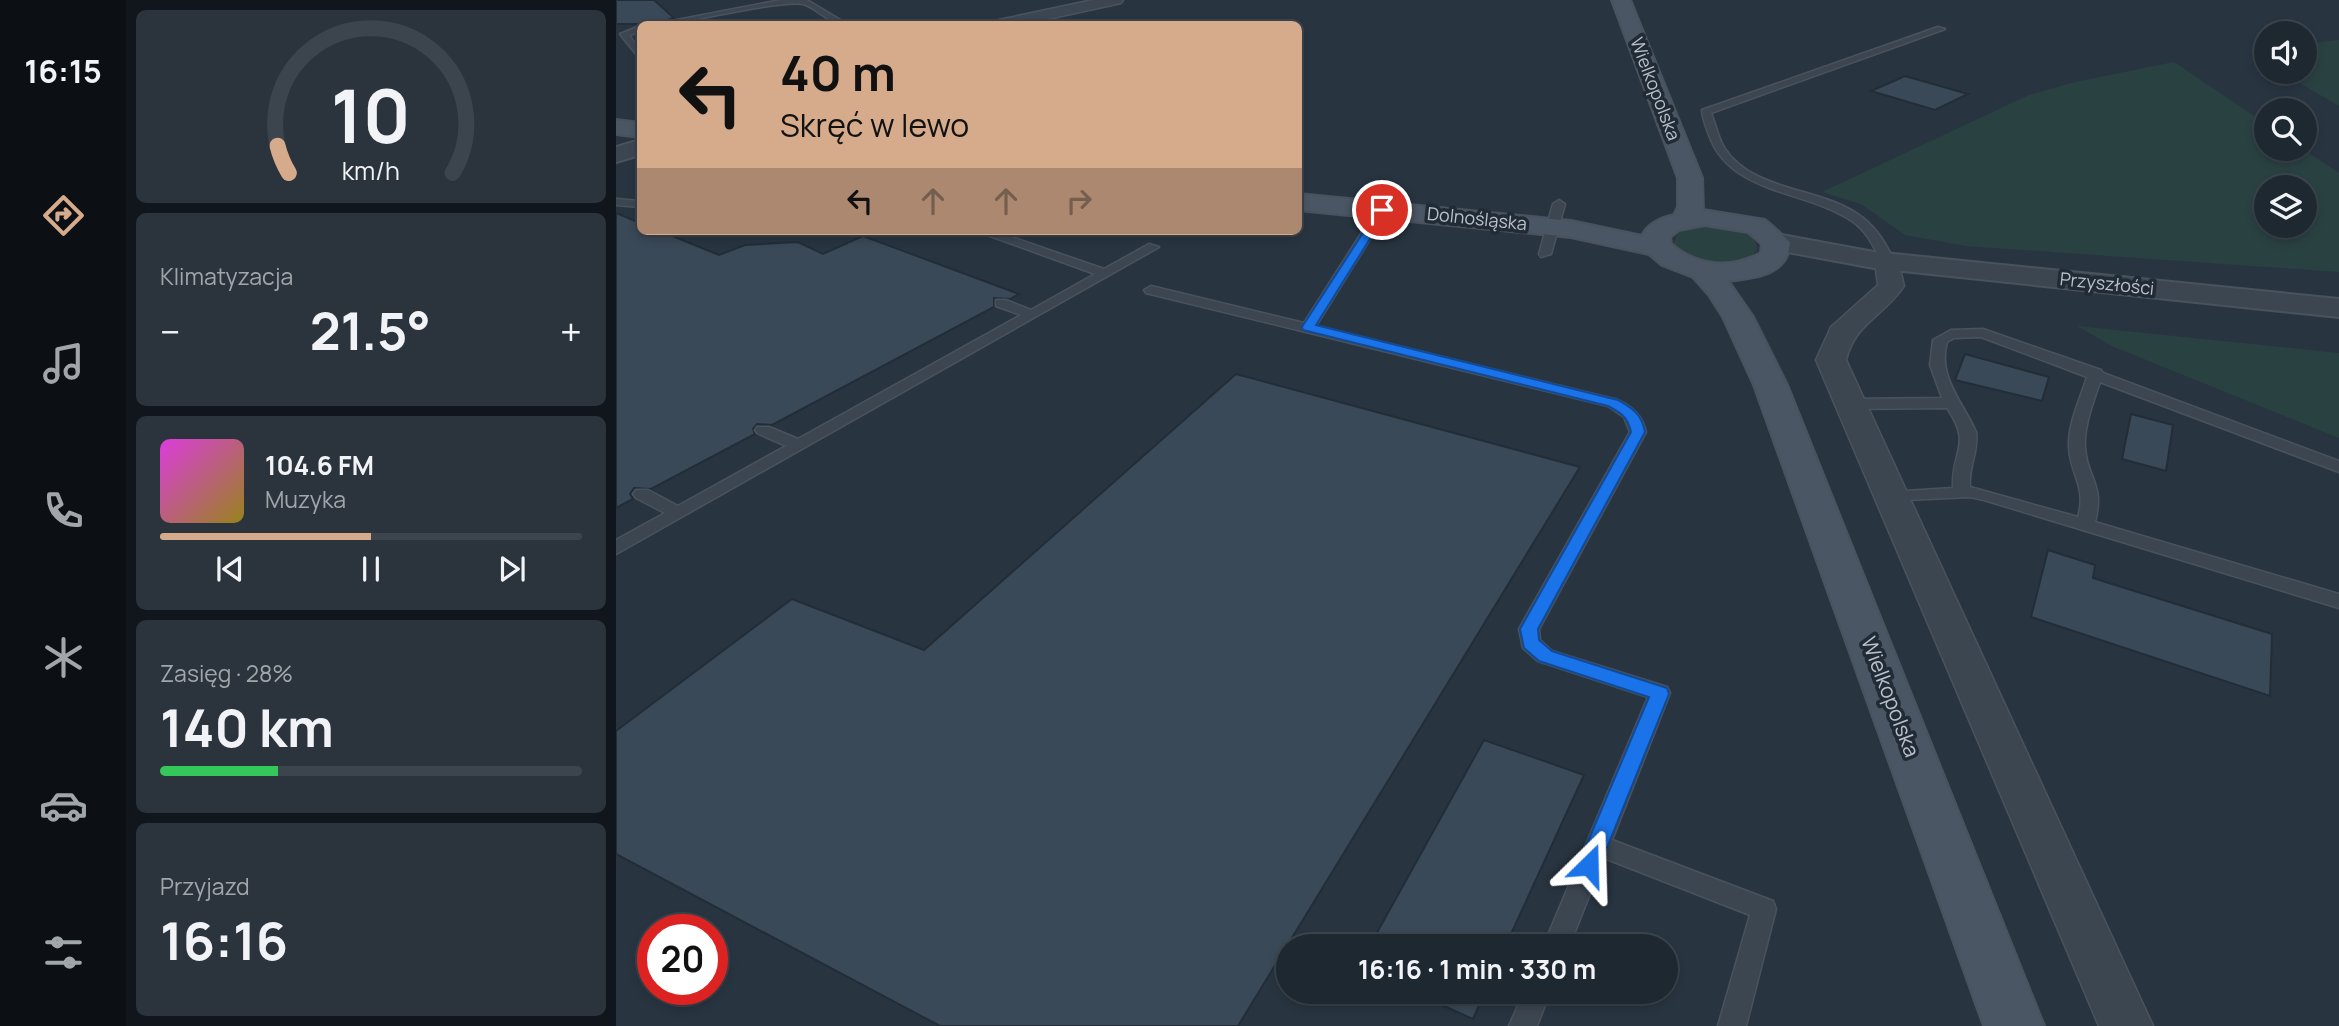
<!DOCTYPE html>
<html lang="pl">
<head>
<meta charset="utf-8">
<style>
	:root { --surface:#1e2831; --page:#2b343d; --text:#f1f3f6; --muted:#a1a6ab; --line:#3c444d; --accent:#d6ab8b }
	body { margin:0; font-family:Manrope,sans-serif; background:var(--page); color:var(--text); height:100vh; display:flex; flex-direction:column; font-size:26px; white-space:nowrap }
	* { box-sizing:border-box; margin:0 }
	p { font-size:23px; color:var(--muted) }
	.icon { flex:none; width:38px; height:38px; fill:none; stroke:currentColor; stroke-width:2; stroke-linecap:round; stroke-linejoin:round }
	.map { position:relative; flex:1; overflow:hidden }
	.side { display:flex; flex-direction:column; gap:10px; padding:10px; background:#10161b; width:490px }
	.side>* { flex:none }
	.top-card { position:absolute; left:21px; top:21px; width:665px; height:214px; border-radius:10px; box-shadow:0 4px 10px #0003,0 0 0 2px var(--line); background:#d6ab8b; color:#111; overflow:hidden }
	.tools { position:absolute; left:1638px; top:21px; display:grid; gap:14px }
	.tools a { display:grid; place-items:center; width:63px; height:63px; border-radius:50%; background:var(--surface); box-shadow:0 4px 10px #0003,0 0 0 2px var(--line); font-size:35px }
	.speed { position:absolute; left:21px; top:914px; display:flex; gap:14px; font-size:35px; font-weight:700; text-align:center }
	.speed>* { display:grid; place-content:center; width:91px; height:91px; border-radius:50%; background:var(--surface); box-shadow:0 4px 10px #0003,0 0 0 2px var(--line); line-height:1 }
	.speed .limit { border:10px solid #d22; background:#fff; color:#111 }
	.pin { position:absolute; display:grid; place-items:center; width:60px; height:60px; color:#fff; margin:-30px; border:4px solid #fff; border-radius:50%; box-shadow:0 2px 7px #0007 }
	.me { position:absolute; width:77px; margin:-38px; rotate:22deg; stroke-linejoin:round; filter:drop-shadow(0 0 5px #0008) }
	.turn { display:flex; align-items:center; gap:24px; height:147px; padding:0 28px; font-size:32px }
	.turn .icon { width:91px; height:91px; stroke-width:2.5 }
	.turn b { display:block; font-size:49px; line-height:60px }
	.lanes { display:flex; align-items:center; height:66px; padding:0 28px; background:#0003; justify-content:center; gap:35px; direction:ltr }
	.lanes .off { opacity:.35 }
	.big { font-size:52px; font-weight:700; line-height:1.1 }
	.side .widget { flex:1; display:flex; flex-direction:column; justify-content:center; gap:10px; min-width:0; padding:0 24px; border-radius:10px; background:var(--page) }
	.side .dial { align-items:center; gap:0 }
	.dial svg { height:182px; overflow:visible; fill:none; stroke:var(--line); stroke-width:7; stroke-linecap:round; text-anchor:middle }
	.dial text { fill:var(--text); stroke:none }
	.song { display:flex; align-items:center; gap:21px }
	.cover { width:84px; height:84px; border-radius:10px; background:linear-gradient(135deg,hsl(300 70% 55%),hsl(50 70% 35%)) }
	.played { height:7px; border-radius:4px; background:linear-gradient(90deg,var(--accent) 50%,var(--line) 50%) }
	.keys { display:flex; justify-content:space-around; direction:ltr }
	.heat { display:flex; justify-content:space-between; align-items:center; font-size:38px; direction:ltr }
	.charge { height:10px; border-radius:5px; background:linear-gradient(90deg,#34c759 28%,var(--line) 0) }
	.trip { position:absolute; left:660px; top:934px; width:402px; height:70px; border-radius:35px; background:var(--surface); box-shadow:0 4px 10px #0003,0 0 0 2px var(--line); font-weight:700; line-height:70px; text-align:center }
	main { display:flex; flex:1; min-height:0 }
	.tabs { display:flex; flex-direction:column; width:126px; justify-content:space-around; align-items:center; background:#0c1014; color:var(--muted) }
	.tabs .icon { width:49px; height:49px }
	.tabs .current { color:var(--accent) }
	.tabs b { font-size:32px; color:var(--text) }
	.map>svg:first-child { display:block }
	.green { fill:#2a4142; fill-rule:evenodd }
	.building { fill:#3a4957; stroke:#232d38; stroke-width:2 }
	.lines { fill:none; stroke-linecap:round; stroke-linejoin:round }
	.service-casing { stroke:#49525d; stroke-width:3 }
	.minor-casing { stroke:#49525d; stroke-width:3 }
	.tertiary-casing { stroke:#49525d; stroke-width:4 }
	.secondary-casing { stroke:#49525d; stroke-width:4 }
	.service { fill:#3c4651; fill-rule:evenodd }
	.minor { fill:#3c4651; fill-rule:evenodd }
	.tertiary { fill:#3c4651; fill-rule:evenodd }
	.secondary { fill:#4a5664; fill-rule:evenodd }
	.route { fill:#1a73e8; stroke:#114b97; stroke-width:2 }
	.labels { text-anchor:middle; stroke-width:7; stroke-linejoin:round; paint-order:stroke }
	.far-street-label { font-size:18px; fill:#b9c1cb; stroke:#212b36 }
	.street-label { font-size:21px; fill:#b9c1cb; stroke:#212b36 }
</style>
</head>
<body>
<main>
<nav class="tabs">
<b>16:15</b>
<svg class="icon current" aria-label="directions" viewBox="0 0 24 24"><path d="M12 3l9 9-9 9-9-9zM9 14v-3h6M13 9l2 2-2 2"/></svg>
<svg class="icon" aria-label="music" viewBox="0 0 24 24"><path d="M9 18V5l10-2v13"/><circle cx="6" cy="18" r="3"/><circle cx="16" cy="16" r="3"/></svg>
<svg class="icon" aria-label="phone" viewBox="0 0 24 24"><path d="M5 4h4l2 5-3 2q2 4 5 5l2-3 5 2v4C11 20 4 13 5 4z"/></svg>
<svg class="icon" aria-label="climate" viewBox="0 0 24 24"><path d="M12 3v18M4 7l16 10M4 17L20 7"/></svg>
<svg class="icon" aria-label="car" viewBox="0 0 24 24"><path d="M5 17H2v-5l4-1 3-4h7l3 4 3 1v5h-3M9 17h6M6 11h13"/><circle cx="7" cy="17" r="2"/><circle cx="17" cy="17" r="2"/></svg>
<svg class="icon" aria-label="filters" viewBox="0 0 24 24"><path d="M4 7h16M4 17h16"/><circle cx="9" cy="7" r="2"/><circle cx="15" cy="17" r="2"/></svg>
</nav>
<section class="side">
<div class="widget dial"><svg viewBox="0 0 100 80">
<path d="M14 69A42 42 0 1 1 86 69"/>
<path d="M14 69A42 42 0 0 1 9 57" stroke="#d6ab8b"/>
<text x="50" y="56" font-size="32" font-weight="700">10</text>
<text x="50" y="72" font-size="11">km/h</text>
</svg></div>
<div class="widget"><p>Klimatyzacja</p>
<div class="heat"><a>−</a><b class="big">21.5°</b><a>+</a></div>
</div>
<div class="widget">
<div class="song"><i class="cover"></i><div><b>104.6 FM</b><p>Muzyka</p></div></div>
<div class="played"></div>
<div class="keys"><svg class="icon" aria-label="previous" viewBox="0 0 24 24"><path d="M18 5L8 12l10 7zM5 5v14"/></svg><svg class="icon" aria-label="pause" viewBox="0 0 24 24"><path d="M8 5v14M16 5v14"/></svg><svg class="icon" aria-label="next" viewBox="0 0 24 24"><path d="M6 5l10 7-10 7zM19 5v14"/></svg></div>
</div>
<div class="widget"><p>Zasięg · 28%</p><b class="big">140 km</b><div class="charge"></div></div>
<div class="widget"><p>Przyjazd</p><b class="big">16:16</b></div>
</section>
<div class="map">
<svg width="1723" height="1026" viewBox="0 0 1723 1026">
	<rect width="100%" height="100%" fill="#283541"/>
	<g class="green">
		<polygon points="1723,40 1723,106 1665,72 1689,72 1689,44"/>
		<path d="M 1558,62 L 1650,124 L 1650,149 L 1687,149 L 1723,173 L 1723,272 L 1350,246 L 1289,235 L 1245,204 L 1206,192 L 1413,95 L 1459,82 ZM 1650,187 L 1689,187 L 1689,226 L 1650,226 Z"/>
		<path d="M 1097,225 C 1113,228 1141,229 1141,250 C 1123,273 1073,266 1057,244 L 1063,232 Z"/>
		<polygon points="1461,326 1723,353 1723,438 1498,347"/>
	</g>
	<g class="building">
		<polygon points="0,0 38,0 58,18 38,24 0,24"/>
		<polygon points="1289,76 1352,94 1319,110 1255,91"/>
		<polygon points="0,213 24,223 24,231 44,231 103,255 129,245 182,242 207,254 247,236 403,294 394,299 378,298 378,307 156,425 141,424 137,429 139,434 35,489 18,488 14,494 17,499 0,508"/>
		<polygon points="1349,354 1433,377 1426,401 1339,380"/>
		<polygon points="620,374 964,467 622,1026 324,1026 0,854 0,731 176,599 308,650"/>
		<polygon points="1515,414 1557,425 1550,471 1506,459"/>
		<polygon points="1432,550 1479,565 1477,578 1656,634 1654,696 1415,617"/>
		<polygon points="868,740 968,775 889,947 753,947"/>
		<polygon points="797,992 869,992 857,1019"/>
	</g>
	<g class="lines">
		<g class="service-casing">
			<g id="service">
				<path d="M 165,0 L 191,0 L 231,24 C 214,26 203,9 187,4 C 167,0 80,20 55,24 L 40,24 Z"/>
				<polygon points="24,26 24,32 13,35 24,51 24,59 4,34"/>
				<path d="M 1322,27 L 1329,29 L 1095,113 C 1100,125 1102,138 1109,149 C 1140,194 1207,186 1247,218 C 1262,230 1270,244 1278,261 L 1277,264 L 1267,264 C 1258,248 1252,232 1236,221 C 1191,190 1114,195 1093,135 C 1090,127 1086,117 1086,110 Z"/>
				<polygon points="0,199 24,201 24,207 0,205"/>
				<polygon points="943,200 949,204 935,254 925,257 923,254 937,204"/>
				<path d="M 762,207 L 772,210 L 700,326 L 1002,400 C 1017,407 1026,416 1030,432 L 923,629 L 924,640 L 936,651 L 1051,687 L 1054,693 L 996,840 L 1157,901 L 1160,909 L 1130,1026 L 1102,1026 L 1134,915 L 988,858 L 953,947 L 927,947 L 1032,697 L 922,661 L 907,648 L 903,629 L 1014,432 L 1008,417 L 992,406 L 530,293 L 528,290 L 535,286 L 688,323 Z"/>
				<polygon points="360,231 378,231 488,269 533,244 543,247 0,554 0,540 49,513 20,498 17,494 20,490 32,490 62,506 170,446 141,433 139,430 141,427 153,427 182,439 405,315 380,306 380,300 390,300 415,310 479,274"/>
				<path d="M 1367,329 L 1485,370 L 1487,373 L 1723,461 L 1723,472 L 1484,382 C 1477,403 1468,425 1469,447 C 1471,480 1489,482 1479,522 L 1723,594 L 1723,608 L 1368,500 L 1354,497 L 1268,501 L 1265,497 L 1274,492 L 1337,488 C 1335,450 1357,446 1331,408 L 1233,409 L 1225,404 L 1233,399 L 1326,398 L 1314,365 L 1317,340 L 1335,330 ZM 1365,337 L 1471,377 C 1464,400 1452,423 1453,447 C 1454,475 1471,486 1462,517 L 1354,487 C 1352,467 1363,451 1360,432 C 1347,402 1321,377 1331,342 L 1338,338 Z"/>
				<polygon points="908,992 934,992 921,1026 893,1026"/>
			</g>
		</g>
		<g class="minor-casing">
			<g id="minor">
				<polygon points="477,0 507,0 505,3 409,24 381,24 383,20"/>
				<path d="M 1272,253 L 1281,256 L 1288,286 C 1268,316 1239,323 1230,360 L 1537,1026 L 1483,1026 L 1200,360 L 1215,327 L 1262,285 L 1259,261 L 1263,256 Z"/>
			</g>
		</g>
		<g class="tertiary-casing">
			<g id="tertiary">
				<polygon points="24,140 24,155 0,162 0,147"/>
				<polygon points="1160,234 1258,252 1723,299 1723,317 1258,268 1150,248 1146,242 1150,236"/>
			</g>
		</g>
		<g class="secondary-casing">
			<g id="secondary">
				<path d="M 996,0 L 1014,0 L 1086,178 L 1087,210 L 1149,220 L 1174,242 C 1172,275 1140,278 1112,281 L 1137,317 L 1171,385 L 1428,1026 L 1368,1026 L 1138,385 L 1107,317 L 1093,295 L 1077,277 L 1046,265 L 1033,254 L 955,237 L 682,210 L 682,194 L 955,221 L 1026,236 C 1032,223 1045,218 1058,215 L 1062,207 L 1062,178 ZM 1089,225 L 1132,232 L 1146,244 L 1145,253 C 1115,269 1082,267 1055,244 L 1054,237 L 1063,230 Z"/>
				<polygon points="0,120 24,123 24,137 0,134"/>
			</g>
		</g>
		<use href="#service" class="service"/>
		<use href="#minor" class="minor"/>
		<use href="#tertiary" class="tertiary"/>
		<use href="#secondary" class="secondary"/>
	</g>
	<path class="route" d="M 763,208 L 772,210 L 700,325 L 1002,400 C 1017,408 1026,415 1029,432 L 922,629 L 923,640 L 936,651 L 1051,688 L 1053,694 L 984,865 L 981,872 L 973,875 L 966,872 L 962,865 L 1033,697 L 923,661 L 908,648 L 904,629 L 1015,432 C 1012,417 1005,413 992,406 L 687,330 L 686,327 Z"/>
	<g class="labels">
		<g class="far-street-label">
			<text transform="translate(1039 89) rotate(69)" y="6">Wielkopolska</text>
			<text transform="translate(861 219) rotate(6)" y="6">Dolnośląska</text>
			<text transform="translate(1491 284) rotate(6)" y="6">Przyszłości</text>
		</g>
		<g class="street-label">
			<text transform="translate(1274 697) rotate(69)" y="7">Wielkopolska</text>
		</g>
	</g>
</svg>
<div class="tools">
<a><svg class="icon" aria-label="sound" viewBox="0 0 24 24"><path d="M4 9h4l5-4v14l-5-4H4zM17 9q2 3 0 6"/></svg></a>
<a><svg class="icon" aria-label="search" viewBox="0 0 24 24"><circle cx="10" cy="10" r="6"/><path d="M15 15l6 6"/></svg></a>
<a><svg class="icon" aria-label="layers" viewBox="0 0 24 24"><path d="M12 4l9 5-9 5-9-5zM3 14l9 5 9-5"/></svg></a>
</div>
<div class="speed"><div class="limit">20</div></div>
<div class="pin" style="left:766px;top:210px;background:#d93025"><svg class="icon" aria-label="arrive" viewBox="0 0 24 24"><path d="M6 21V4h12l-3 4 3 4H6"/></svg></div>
<svg class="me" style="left:973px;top:865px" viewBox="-20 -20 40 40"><path d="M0-17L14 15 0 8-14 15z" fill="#1a73e8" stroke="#fff" stroke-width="4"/></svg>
<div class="trip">16:16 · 1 min · 330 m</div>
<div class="top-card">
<div class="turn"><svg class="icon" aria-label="left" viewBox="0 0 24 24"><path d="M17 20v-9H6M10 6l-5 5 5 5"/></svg><div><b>40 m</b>Skręć w lewo</div></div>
<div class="lanes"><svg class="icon" aria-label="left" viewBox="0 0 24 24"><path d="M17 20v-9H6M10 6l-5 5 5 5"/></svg><svg class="icon off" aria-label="ahead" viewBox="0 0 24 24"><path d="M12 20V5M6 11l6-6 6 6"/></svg><svg class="icon off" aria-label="ahead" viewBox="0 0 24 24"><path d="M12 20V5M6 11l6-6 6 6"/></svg><svg class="icon off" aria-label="right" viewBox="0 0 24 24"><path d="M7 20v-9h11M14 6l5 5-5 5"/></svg></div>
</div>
</div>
</main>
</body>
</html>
